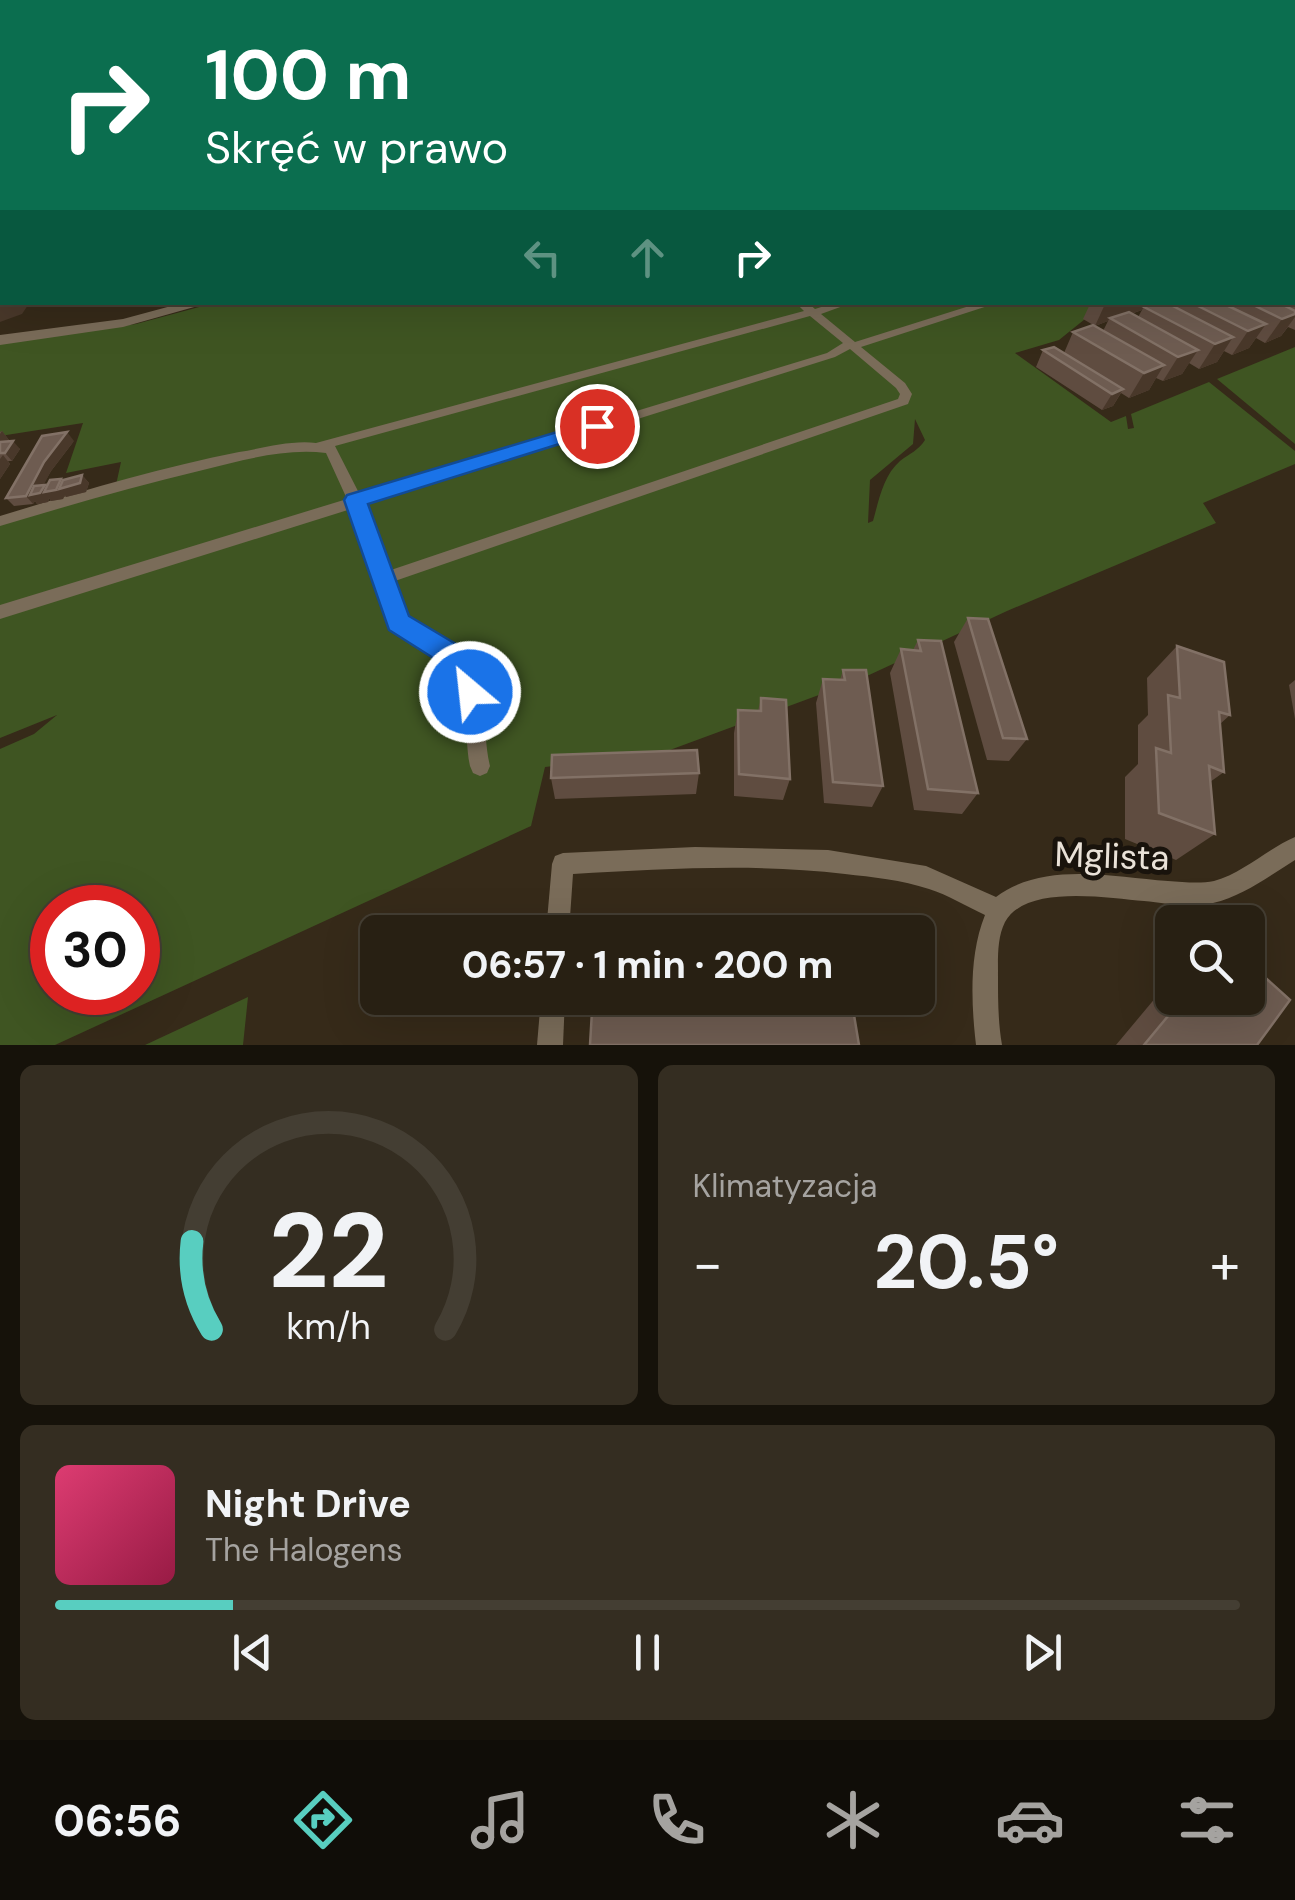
<!DOCTYPE html>
<html lang="pl">
<head>
<meta charset="utf-8">
<style>
	:root { --surface:#282013; --page:#342d21; --text:#f1f3f6; --muted:#a5a3a0; --line:#443e33; --accent:#58cec0 }
	body { margin:0; font-family:"DM Sans",sans-serif; background:var(--page); color:var(--text); height:100vh; display:flex; flex-direction:column; font-size:38px; white-space:nowrap }
	* { box-sizing:border-box; margin:0 }
	p { font-size:32px; color:var(--muted) }
	.icon { flex:none; width:55px; height:55px; fill:none; stroke:currentColor; stroke-width:2; stroke-linecap:round; stroke-linejoin:round }
	.map { position:relative; height:1045px; overflow:hidden }
	.side { display:flex; flex-direction:column; gap:20px; padding:20px; background:#16120a; flex:1 }
	.side>* { flex:none }
	.banner { position:absolute; left:0px; top:0px; width:1295px; height:305px; box-shadow:0 10px 40px #0002,0 0 0 2px var(--line); background:#0b6e4f; color:#fff; overflow:hidden }
	.fabs { position:absolute; left:1155px; top:905px; display:grid; gap:20px }
	.fabs a { display:grid; place-items:center; width:110px; height:110px; border-radius:15px; background:var(--surface); box-shadow:0 10px 40px #0002,0 0 0 2px var(--line); font-size:50px }
	.speed { position:absolute; left:30px; top:885px; display:flex; gap:20px; font-size:50px; font-weight:700; text-align:center }
	.speed>* { display:grid; place-content:center; width:130px; height:130px; border-radius:50%; background:var(--surface); box-shadow:0 10px 40px #0002,0 0 0 2px var(--line); line-height:1 }
	.speed .limit { border:15px solid #d22; background:#fff; color:#111 }
	.pin { position:absolute; display:grid; place-items:center; width:85px; height:85px; color:#fff; margin:-42px; border:5px solid #fff; border-radius:50%; box-shadow:0 2px 10px #0007 }
	.me { position:absolute; width:110px; margin:-55px; rotate:332deg; stroke-linejoin:round; filter:drop-shadow(0 0 8px #0008) }
	.turn { display:flex; align-items:center; gap:35px; height:210px; padding:0 40px; font-size:45px }
	.turn .icon { width:130px; height:130px; stroke-width:2.5 }
	.turn b { display:block; font-size:70px; line-height:85px }
	.lanes { display:flex; align-items:center; height:95px; padding:0 40px; background:#0003; justify-content:center; gap:50px; direction:ltr }
	.lanes .off { opacity:.35 }
	.big { font-size:75px; font-weight:700; line-height:1.1 }
	.side .widget { flex:1; display:flex; flex-direction:column; justify-content:center; gap:15px; min-width:0; padding:0 35px; border-radius:15px; background:var(--page) }
	.side .dial { align-items:center; gap:0 }
	.dial svg { height:260px; overflow:visible; fill:none; stroke:var(--line); stroke-width:7; stroke-linecap:round; text-anchor:middle }
	.dial text { fill:var(--text); stroke:none }
	.song { display:flex; align-items:center; gap:30px }
	.cover { width:120px; height:120px; border-radius:15px; background:linear-gradient(135deg,hsl(340 70% 55%),hsl(340 70% 35%)) }
	.played { height:10px; border-radius:5px; background:linear-gradient(90deg,var(--accent) 15%,var(--line) 15%) }
	.keys { display:flex; justify-content:space-around; direction:ltr }
	.heat { display:flex; justify-content:space-between; align-items:center; font-size:55px; direction:ltr }
	.side .tiles { flex:1; display:grid; gap:20px; grid-template-columns:1fr 1fr }
	.widget:last-child { grid-column:span 2 }
	.trip { position:absolute; left:360px; top:915px; width:575px; height:100px; border-radius:15px; background:var(--surface); box-shadow:0 10px 40px #0002,0 0 0 2px var(--line); font-weight:700; line-height:100px; text-align:center }
	.menu { display:flex; height:160px; justify-content:space-around; align-items:center; background:#100d08; color:var(--muted) }
	.menu .icon { width:70px; height:70px }
	.menu .active { color:var(--accent) }
	.menu b { font-size:45px; color:var(--text) }
	.map>svg:first-child { display:block }
	.green { fill:#3f5522; fill-rule:evenodd }
	.lines { fill:none; stroke-linecap:round; stroke-linejoin:round }
	.minor { fill:#7a6c59; fill-rule:evenodd }
	.tertiary { fill:#7a6c59; fill-rule:evenodd }
	.wall { fill:#5f4c40; fill-rule:evenodd }
	.shaded-wall { fill:#49382a }
	.building { fill:#6e5c51; stroke:#827166; stroke-width:2.5 }
	.route { fill:#1a73e8; stroke:#114b97; stroke-width:2.5 }
	.labels { text-anchor:middle; stroke-width:10; stroke-linejoin:round; paint-order:stroke }
	.near-street-label { font-size:35px; fill:#eae2d8; stroke:#19130c }
</style>
</head>
<body>
<div class="map">
<svg width="1295" height="1045" viewBox="0 0 1295 1045">
	<rect width="100%" height="100%" fill="#362a19"/>
	<g class="green">
		<path d="M 1131,302 L 1090,315 L 1059,340 L 1015,353 L 1111,422 L 1126,416 L 1128,429 L 1134,428 L 1131,414 L 1209,382 L 1295,451 L 1295,464 L 1203,503 L 1216,523 L 1007,611 L 854,682 L 659,754 L 545,767 L 531,826 L 55,1045 L 0,1045 L 0,749 L 34,734 L 57,715 L 0,738 L 0,518 L 116,485 L 121,462 L 66,473 L 83,423 L 0,436 L 0,343 L 136,324 L 214,303 ZM 915,419 L 925,440 C 918,451 910,453 900,461 C 883,476 879,500 873,521 L 868,523 L 870,480 L 913,444 ZM 52,908 L 138,908 L 138,992 L 52,992 Z"/>
		<polygon points="1295,347 1295,444 1217,379"/>
		<polygon points="248,997 243,1045 145,1045"/>
	</g>
	<g class="lines">
		<g class="minor">
			<rect x="0" y="156" width="2" height="5"/>
			<path d="M 795,302 L 807,302 L 815,309 L 837,302 L 854,302 L 821,314 L 855,342 L 982,302 L 1000,302 L 861,347 L 905,383 L 912,394 L 908,404 L 392,582 L 405,619 C 422,632 445,636 461,650 C 488,673 482,734 490,766 L 487,773 L 480,776 L 473,773 L 470,766 C 464,739 469,677 447,659 C 430,646 409,641 392,628 L 351,509 L 0,619 L 0,605 L 347,499 L 326,453 C 285,448 243,460 203,470 C 135,486 67,506 0,526 L 0,516 C 79,492 158,468 239,452 C 264,448 291,440 316,443 L 804,311 ZM 810,316 L 843,343 L 827,353 L 360,495 L 335,446 ZM 850,349 L 896,388 L 900,394 L 898,399 L 388,571 L 364,505 L 835,357 Z"/>
			<path d="M 1295,837 L 1295,860 C 1269,876 1243,896 1213,903 C 1192,909 1165,903 1144,901 C 1107,898 1026,884 1005,922 C 997,938 998,958 998,976 C 998,999 998,1022 1002,1045 L 976,1045 L 975,1036 C 971,997 970,952 985,915 C 966,906 948,895 929,889 C 902,880 872,877 845,874 C 755,863 663,869 573,874 L 569,932 L 546,932 L 552,864 L 555,856 L 563,853 L 695,847 L 828,850 L 926,866 L 996,897 C 1044,861 1112,877 1168,881 C 1183,882 1200,884 1214,881 C 1243,873 1267,849 1295,837 Z"/>
			<polygon points="541,998 565,998 563,1045 537,1045"/>
		</g>
		<polygon class="tertiary" points="186,302 212,302 123,327 0,345 0,335 123,319"/>
	</g>
	<g class="wall">
		<path d="M 1292,262 L 1295,263 L 1295,330 L 1288,327 L 1281,336 L 1265,343 L 1256,338 L 1249,348 L 1232,355 L 1224,351 L 1217,362 L 1199,369 L 1189,363 L 1182,374 L 1163,381 L 1156,378 L 1149,390 L 1129,398 L 1121,393 L 1113,406 L 1102,410 L 1036,367 L 1043,350 L 1064,353 L 1073,332 L 1103,331 L 1108,321 L 1095,326 L 1083,319 L 1091,302 L 1165,302 L 1172,306 L 1174,302 L 1292,302 ZM 1142,310 L 1138,317 L 1131,314 Z"/>
		<polygon points="2,431 9,440 8,441 20,449 12,461 8,461 10,464 0,479 0,432"/>
		<polygon points="74,441 51,471 43,485 47,487 61,479 62,480 82,475 89,483 86,492 66,497 65,495 63,499 51,501 49,498 48,502 37,504 35,501 33,504 14,506 6,498"/>
		<polygon points="968,618 1027,739 1009,761 987,760 954,642"/>
		<polygon points="918,640 978,793 962,814 914,810 890,673 901,649 913,650"/>
		<polygon points="1177,646 1230,715 1220,724 1224,772 1210,782 1215,834 1176,860 1125,839 1125,777 1138,764 1138,725 1148,715 1147,678"/>
		<polygon points="843,670 883,786 872,807 824,803 816,703 823,679 840,680"/>
		<polygon points="1295,680 1295,719 1289,685"/>
		<polygon points="761,698 790,779 783,800 734,796 734,733 738,710 758,711"/>
		<polygon points="699,773 696,794 555,799 551,778"/>
		<polygon points="1172,978 1172,998 1248,998 1257,1045 1116,1045"/>
	</g>
	<g class="shaded-wall">
		<polygon points="2,291 2,302 27,302 28,305 22,314 0,322 0,292"/>
		<polygon points="1106,302 1164,302 1144,307 1142,310 1112,320 1110,318 1108,321 1095,326"/>
		<polygon points="1295,314 1295,317 1281,336 1265,343 1282,319"/>
		<polygon points="1266,324 1249,348 1232,355 1248,331"/>
		<polygon points="1233,337 1217,362 1199,369 1215,344"/>
		<polygon points="1198,350 1182,374 1163,381 1178,357"/>
		<polygon points="1164,365 1149,390 1129,398 1144,373"/>
		<polygon points="1123,389 1113,406 1102,410 1112,394"/>
		<polygon points="2,431 9,440 0,451 0,434"/>
		<polygon points="67,432 74,441 51,471 39,494 45,485 50,491 61,479 68,486 82,475 89,483 86,492 66,497 65,495 63,499 51,501 49,498 48,502 37,504 35,501 33,504 26,496 44,462"/>
		<polygon points="13,441 20,449 12,461 5,453"/>
		<polygon points="3,455 10,464 0,479 0,459"/>
	</g>
	<g class="building">
		<polygon points="0,277 2,277 2,291 0,292"/>
		<polygon points="1292,285 1295,286 1295,299 1292,298"/>
		<polygon points="1157,302 1165,302 1233,337 1215,344 1144,307"/>
		<polygon points="1190,302 1220,302 1266,324 1248,331"/>
		<polygon points="1247,302 1277,302 1295,311 1295,314 1282,319"/>
		<polygon points="1129,312 1198,350 1178,357 1110,318"/>
		<polygon points="1093,325 1164,365 1144,373 1073,332"/>
		<polygon points="1054,347 1123,389 1112,394 1043,350"/>
		<polygon points="67,432 44,462 26,496 6,498 42,436"/>
		<polygon points="13,441 5,453 0,453 0,442"/>
		<polygon points="82,475 80,483 59,489 63,480"/>
		<polygon points="61,479 56,490 44,492 50,480"/>
		<polygon points="45,485 40,493 30,495 34,486"/>
		<polygon points="968,618 988,619 1027,739 1003,738"/>
		<polygon points="918,640 941,641 978,793 928,789 901,649 921,651"/>
		<polygon points="1177,646 1224,662 1230,715 1219,712 1224,772 1209,766 1215,834 1159,813 1156,748 1171,753 1168,695 1180,698"/>
		<polygon points="843,670 866,670 883,786 833,782 823,679 845,680"/>
		<polygon points="761,698 786,700 790,779 739,774 738,710 761,711"/>
		<polygon points="697,750 699,773 551,778 552,755"/>
		<polygon points="1248,962 1290,1000 1257,1045 1144,1045 1183,998 1248,998"/>
		<polygon points="853,1009 859,1045 590,1045 592,1011"/>
	</g>
	<linearGradient id="sky" x2="0" y2="1"><stop stop-color="#1e170e"/><stop offset="0.5" stop-color="#4c4a49"/><stop offset="1" stop-color="#4c4a49" stop-opacity="0"/></linearGradient>
	<rect width="1295" height="294" fill="url(#sky)"/>
	<polygon class="route" points="597,420 604,422 604,430 368,504 409,616 471,653 483,692 479,700 470,704 460,700 449,668 389,630 344,500 347,495"/>
	<g class="labels">
		<g class="near-street-label">
			<text transform="translate(1112 856) rotate(2)" y="12">Mglista</text>
		</g>
	</g>
</svg>
<div class="fabs">
<a><svg class="icon" aria-label="search" viewBox="0 0 24 24"><circle cx="10" cy="10" r="6"/><path d="M15 15l6 6"/></svg></a>
</div>
<div class="speed"><div class="limit">30</div></div>
<div class="pin" style="left:597px;top:426px;background:#d93025"><svg class="icon" aria-label="arrive" viewBox="0 0 24 24"><path d="M6 21V4h12l-3 4 3 4H6"/></svg></div>
<svg class="me" style="left:470px;top:692px" viewBox="-20 -20 40 40"><circle r="17" fill="#1a73e8" stroke="#fff" stroke-width="3"/><path d="M0-11L8 9 0 5-8 9z" fill="#fff"/></svg>
<div class="trip">06:57 · 1 min · 200 m</div>
<div class="banner">
<div class="turn"><svg class="icon" aria-label="right" viewBox="0 0 24 24"><path d="M7 20v-9h11M14 6l5 5-5 5"/></svg><div><b>100 m</b>Skręć w prawo</div></div>
<div class="lanes"><svg class="icon off" aria-label="left" viewBox="0 0 24 24"><path d="M17 20v-9H6M10 6l-5 5 5 5"/></svg><svg class="icon off" aria-label="ahead" viewBox="0 0 24 24"><path d="M12 20V5M6 11l6-6 6 6"/></svg><svg class="icon" aria-label="right" viewBox="0 0 24 24"><path d="M7 20v-9h11M14 6l5 5-5 5"/></svg></div>
</div>
</div>
<section class="side">
<div class="tiles">
<div class="widget dial"><svg viewBox="0 0 100 80">
<path d="M14 69A42 42 0 1 1 86 69"/>
<path d="M14 69A42 42 0 0 1 8 42" stroke="#58cec0"/>
<text x="50" y="56" font-size="32" font-weight="700">22</text>
<text x="50" y="72" font-size="11">km/h</text>
</svg></div>
<div class="widget"><p>Klimatyzacja</p>
<div class="heat"><a>−</a><b class="big">20.5°</b><a>+</a></div>
</div>
<div class="widget">
<div class="song"><i class="cover"></i><div><b>Night Drive</b><p>The Halogens</p></div></div>
<div class="played"></div>
<div class="keys"><svg class="icon" aria-label="previous" viewBox="0 0 24 24"><path d="M18 5L8 12l10 7zM5 5v14"/></svg><svg class="icon" aria-label="pause" viewBox="0 0 24 24"><path d="M8 5v14M16 5v14"/></svg><svg class="icon" aria-label="next" viewBox="0 0 24 24"><path d="M6 5l10 7-10 7zM19 5v14"/></svg></div>
</div>
</div>
</section>
<nav class="menu">
<b>06:56</b>
<svg class="icon active" aria-label="directions" viewBox="0 0 24 24"><path d="M12 3l9 9-9 9-9-9zM9 14v-3h6M13 9l2 2-2 2"/></svg>
<svg class="icon" aria-label="music" viewBox="0 0 24 24"><path d="M9 18V5l10-2v13"/><circle cx="6" cy="18" r="3"/><circle cx="16" cy="16" r="3"/></svg>
<svg class="icon" aria-label="phone" viewBox="0 0 24 24"><path d="M5 4h4l2 5-3 2q2 4 5 5l2-3 5 2v4C11 20 4 13 5 4z"/></svg>
<svg class="icon" aria-label="climate" viewBox="0 0 24 24"><path d="M12 3v18M4 7l16 10M4 17L20 7"/></svg>
<svg class="icon" aria-label="car" viewBox="0 0 24 24"><path d="M5 17H2v-5l4-1 3-4h7l3 4 3 1v5h-3M9 17h6M6 11h13"/><circle cx="7" cy="17" r="2"/><circle cx="17" cy="17" r="2"/></svg>
<svg class="icon" aria-label="filters" viewBox="0 0 24 24"><path d="M4 7h16M4 17h16"/><circle cx="9" cy="7" r="2"/><circle cx="15" cy="17" r="2"/></svg>
</nav>
</body>
</html>
